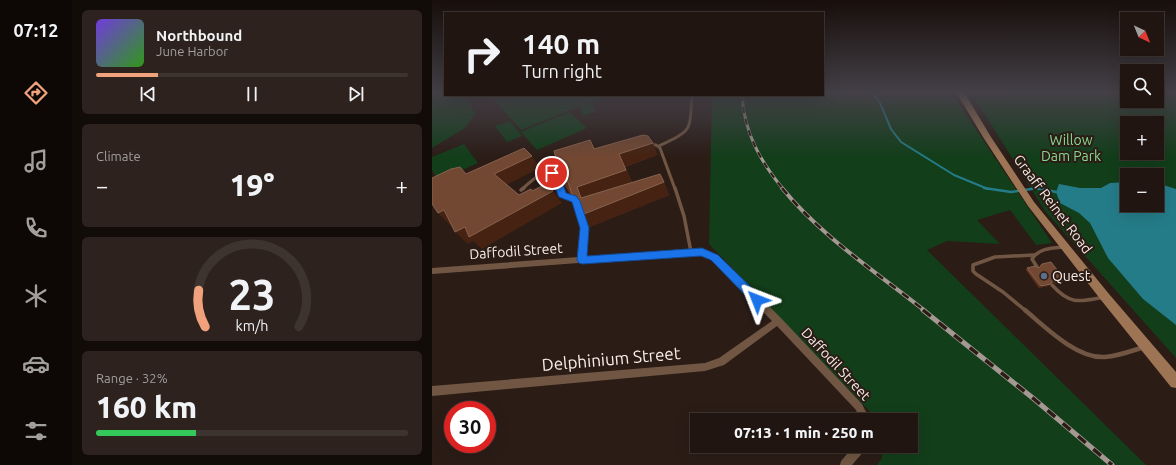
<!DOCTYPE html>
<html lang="en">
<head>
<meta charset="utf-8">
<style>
	:root { --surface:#201510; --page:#2d221e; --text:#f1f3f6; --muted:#a29f9f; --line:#3d3430; --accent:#f1a17c }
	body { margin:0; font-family:Ubuntu,sans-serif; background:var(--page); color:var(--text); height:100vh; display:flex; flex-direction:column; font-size:15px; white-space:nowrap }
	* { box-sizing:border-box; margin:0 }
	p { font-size:13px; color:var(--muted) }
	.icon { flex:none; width:22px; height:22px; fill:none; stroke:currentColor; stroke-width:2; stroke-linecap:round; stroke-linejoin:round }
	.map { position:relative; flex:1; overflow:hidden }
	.drawer { display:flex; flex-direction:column; gap:10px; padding:10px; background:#120c09; width:360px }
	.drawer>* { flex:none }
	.banner { position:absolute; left:12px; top:12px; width:380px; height:84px; border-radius:0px; box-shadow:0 4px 16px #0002,0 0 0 1px var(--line); background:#201510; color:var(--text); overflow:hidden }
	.needle { width:26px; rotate:137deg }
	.tools { position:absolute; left:688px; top:12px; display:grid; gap:8px }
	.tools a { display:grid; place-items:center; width:44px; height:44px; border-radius:0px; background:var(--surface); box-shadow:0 4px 16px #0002,0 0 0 1px var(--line); font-size:20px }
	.speed { position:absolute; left:12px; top:401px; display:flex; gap:8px; font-size:20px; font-weight:700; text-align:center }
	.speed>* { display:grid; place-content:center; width:52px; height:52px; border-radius:50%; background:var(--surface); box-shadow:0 4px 16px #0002,0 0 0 1px var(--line); line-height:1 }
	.speed .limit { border:6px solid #d22; background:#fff; color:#111 }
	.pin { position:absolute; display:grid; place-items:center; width:34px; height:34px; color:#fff; margin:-17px; border:2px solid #fff; border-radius:50%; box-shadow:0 1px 4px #0007 }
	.me { position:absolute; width:44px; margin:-22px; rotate:315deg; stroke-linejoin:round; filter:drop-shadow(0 0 3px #0008) }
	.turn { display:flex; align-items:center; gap:14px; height:84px; padding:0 12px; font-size:18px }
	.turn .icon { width:52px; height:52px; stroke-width:2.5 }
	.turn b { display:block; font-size:28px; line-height:34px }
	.big { font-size:30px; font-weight:800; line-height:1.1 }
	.drawer .card { flex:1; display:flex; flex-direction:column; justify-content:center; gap:6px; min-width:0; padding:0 14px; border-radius:6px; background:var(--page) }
	.drawer .dial { align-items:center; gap:0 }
	.dial svg { height:104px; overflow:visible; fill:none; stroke:var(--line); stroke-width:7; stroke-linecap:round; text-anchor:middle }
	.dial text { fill:var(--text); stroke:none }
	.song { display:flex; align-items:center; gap:12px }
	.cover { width:48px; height:48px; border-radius:6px; background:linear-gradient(135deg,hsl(260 70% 55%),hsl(110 70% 35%)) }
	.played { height:4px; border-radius:2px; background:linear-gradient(90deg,var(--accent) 20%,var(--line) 20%) }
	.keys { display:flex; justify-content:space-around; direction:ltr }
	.heat { display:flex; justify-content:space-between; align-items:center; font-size:22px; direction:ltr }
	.charge { height:6px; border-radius:3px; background:linear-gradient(90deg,#34c759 32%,var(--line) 0) }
	.trip { position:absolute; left:258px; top:413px; width:228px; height:40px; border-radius:0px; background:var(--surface); box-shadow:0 4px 16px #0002,0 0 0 1px var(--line); font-weight:800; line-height:40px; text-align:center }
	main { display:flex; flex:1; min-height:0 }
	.menu { display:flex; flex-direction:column; width:72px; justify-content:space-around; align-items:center; background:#0d0806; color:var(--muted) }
	.menu .icon { width:28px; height:28px }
	.menu .on { color:var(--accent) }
	.menu b { font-size:18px; color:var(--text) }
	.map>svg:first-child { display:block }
	.green { fill:#123e1a; fill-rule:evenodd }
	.water { fill:#257c89 }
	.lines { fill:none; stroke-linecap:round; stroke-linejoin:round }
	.stream-far1 { stroke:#257c89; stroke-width:2 }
	.stream { stroke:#257c89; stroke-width:2.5 }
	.service-far2 { stroke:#715743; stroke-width:3 }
	.service-far1 { stroke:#715743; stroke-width:3.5 }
	.service { stroke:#715743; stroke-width:4.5 }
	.minor { fill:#715743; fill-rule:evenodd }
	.secondary { fill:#9e7554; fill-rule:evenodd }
	.rail-far2-casing { stroke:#a59893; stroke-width:3 }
	.rail-far1-casing { stroke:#a59893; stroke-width:4 }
	.rail-casing { stroke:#a59893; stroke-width:5 }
	.rail-far2 { stroke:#2b1c16; stroke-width:2; stroke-dasharray:6; stroke-linecap:butt }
	.rail-far1 { stroke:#2b1c16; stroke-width:2.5; stroke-dasharray:8; stroke-linecap:butt }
	.rail { stroke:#2b1c16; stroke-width:3.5; stroke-dasharray:10; stroke-linecap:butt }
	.wall { fill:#62341c }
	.shaded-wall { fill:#452211 }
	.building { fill:#724832; stroke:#87624f }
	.route { fill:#1a73e8; stroke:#114b97 }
	.service-dot { fill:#5c6f8a; stroke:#2b1c16; stroke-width:1.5 }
	.labels { text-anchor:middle; stroke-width:4; stroke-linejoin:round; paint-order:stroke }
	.park-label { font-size:14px; fill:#85d88e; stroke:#2b1c16 }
	.street-label { font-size:14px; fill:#f8ede8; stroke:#2b1c16 }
	.poi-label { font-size:14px; fill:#f8ede8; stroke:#2b1c16; text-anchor:start }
	.near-street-label { font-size:17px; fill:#f8ede8; stroke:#2b1c16 }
</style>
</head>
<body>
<main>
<nav class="menu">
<b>07:12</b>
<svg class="icon on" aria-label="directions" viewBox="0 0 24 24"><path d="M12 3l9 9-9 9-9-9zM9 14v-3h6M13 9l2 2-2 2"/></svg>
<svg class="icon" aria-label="music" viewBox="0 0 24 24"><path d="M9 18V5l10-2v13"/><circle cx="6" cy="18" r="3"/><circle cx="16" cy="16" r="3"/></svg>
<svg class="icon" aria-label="phone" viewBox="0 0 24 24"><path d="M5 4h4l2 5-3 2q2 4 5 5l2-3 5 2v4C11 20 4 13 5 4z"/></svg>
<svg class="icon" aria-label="climate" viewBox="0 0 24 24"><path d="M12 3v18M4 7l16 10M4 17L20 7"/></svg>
<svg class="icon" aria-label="car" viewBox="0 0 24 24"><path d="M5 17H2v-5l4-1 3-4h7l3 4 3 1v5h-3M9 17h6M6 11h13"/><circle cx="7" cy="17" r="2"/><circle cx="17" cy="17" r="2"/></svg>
<svg class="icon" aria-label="filters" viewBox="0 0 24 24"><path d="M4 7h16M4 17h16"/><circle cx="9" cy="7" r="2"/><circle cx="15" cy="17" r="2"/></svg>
</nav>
<section class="drawer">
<div class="card">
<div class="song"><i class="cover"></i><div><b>Northbound</b><p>June Harbor</p></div></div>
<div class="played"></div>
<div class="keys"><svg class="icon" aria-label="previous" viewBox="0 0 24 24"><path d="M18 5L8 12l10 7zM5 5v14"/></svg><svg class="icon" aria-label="pause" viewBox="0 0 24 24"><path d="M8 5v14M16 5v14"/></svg><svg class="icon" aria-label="next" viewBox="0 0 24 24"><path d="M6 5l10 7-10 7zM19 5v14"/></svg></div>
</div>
<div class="card"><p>Climate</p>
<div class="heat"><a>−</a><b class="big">19°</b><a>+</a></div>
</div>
<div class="card dial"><svg viewBox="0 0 100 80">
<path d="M14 69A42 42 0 1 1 86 69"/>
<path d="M14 69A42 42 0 0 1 9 41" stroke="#f1a17c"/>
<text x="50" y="56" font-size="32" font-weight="700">23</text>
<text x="50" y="72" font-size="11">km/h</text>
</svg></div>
<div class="card"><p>Range · 32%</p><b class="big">160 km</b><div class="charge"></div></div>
</section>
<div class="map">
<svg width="744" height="465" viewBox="0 0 744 465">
	<rect width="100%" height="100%" fill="#2b1c16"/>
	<g class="green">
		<polygon points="0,92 13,92 13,95 33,95 43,114 33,128 0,148"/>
		<polygon points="391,92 519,92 620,243 604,245 578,210 545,220 568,244 515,241 495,250 714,465 445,465 450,458 450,446 479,446 479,420 446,420 277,244 280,95 391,95"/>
		<path d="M 539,92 L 695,92 L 695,101 L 725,101 L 725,92 L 744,92 L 744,358 L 613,211 ZM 695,123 L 725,123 L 725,153 L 695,153 ZM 695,175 L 725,175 L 725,205 L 695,205 Z"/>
		<polygon points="58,95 176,95 150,106 161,103 163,112 151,116 148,106 89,130"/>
		<polygon points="137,112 155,128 105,150 89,132"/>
		<polygon points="78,121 90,136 75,142 63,126"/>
		<polygon points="32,144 46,163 6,181 0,170 0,157"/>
	</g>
	<polygon class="water" points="695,182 695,205 725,205 725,183 744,189 744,325 711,299 676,258 658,223 647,213 628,203 624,192 627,184 648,188 669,188 678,183"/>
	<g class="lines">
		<g class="stream-far1">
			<polyline points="440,92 448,103 459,129 469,142 522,175 556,189"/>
			<polyline points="598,189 612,189"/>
		</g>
		<polyline class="stream" points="552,188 579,192 606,188 624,192"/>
		<g class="service-far2">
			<polyline points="217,144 224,145 228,148 243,189"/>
			<path d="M 227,146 C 262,129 257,132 260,95"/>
			<path d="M 90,189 C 97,184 115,163 124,176 C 126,179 127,185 128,189"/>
		</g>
		<g class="service-far1">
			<polyline points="128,188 130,195 141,198 144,202"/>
			<polyline points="243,188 252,216 259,252"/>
			<polyline points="89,190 92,188"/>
			<polyline points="149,216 152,228 150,260"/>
			<path d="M 605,267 L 600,259 C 607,248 620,248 632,247"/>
			<path d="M 620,285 C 638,305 647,302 672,297"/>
			<polyline points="594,311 571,292 544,274 541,271 541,265 563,257 602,255"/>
		</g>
		<path class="service" d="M 593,310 C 613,327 645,359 673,357 C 687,356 699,351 712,347"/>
		<g class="minor">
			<polygon points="254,249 272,251 286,256 349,318 430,404 438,420 428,420 424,410 345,326 292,365 273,371 0,396 0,386 273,363 287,358 340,321 280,260 269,256 254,255 0,274 0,268"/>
			<polygon points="422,446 434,446 433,450 420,465 408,465 409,461"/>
		</g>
		<polygon class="secondary" points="524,92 532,92 559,137 602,202 677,294 744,372 744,388 739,387 669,300 596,206 551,137"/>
		<g class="rail-far2-casing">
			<path id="rail-far2" d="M 310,95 C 312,132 328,161 351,189"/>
		</g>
		<g class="rail-far1-casing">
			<path id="rail-far1" d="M 350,188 C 389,236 444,272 493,311"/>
		</g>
		<g class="rail-casing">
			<polyline id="rail" points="491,310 602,399 680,465"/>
		</g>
		<use href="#rail-far2" class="rail-far2"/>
		<use href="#rail-far1" class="rail-far1"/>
		<use href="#rail" class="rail"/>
	</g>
	<g class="wall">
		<polygon points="158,140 163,149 221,143 225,155 193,167 200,182 232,182 237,195 155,228 140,194 138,194 130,181"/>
		<polygon points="610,264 631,282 624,284 619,282 617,286 607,288 594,270 595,268 607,268"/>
	</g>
	<g class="shaded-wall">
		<polygon points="221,143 225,155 192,167 187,154"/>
		<polygon points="100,156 108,168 72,186 62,174"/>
		<polygon points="194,170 200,182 149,198 145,187"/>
		<polygon points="232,182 237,195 155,228 147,216"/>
		<polygon points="99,189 107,199 121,191 130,203 50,249 41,241 36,244 23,232 100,191"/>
		<polygon points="12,210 24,222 18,225 6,213"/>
		<polygon points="633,280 631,282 624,284 625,282"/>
		<polygon points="619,284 617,286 607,288 609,286"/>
	</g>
	<g class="building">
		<polygon points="211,135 216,136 221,143 187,154 194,170 145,187 149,198 228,174 232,182 147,216 136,182 130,181 122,151 158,140 162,149"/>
		<polygon points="92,148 100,156 62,174 87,195 99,189 100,191 114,184 121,191 37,237 33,227 23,232 12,210 6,213 0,204 0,178 19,169 28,167 34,174"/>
		<polygon points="619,262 633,280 625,282 621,280 619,284 609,286 595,268 603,266 607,268 610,264"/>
	</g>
	<linearGradient id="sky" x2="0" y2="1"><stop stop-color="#180f0c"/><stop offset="0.59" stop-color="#444047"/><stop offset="1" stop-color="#444047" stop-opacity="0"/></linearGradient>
	<rect width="744" height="157" fill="url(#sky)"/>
	<path class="route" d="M 120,170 C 129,174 131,185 134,193 L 144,196 L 148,201 L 157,228 L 155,256 L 270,248 L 286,255 L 329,297 L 330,300 L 329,303 L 325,305 L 321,303 L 279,260 L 269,256 L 150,264 L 147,263 L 145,260 L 148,228 L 140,202 L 127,197 L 126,195 L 120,178 L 116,173 Z"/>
	<circle class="service-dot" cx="612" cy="276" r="4"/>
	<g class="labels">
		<g class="park-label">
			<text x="639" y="145">Willow<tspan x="639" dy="16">Dam Park</tspan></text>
		</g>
		<g class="street-label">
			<text transform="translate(621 204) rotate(53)" y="5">Graaff Reinet Road</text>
			<text transform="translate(84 251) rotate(-4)" y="5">Daffodil Street</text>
			<text transform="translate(404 364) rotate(47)" y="5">Daffodil Street</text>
		</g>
		<g class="poi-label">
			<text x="620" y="281">Quest</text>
		</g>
		<g class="near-street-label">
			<text transform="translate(179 359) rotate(-5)" y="6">Delphinium Street</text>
		</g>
	</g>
</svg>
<div class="tools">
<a><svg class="needle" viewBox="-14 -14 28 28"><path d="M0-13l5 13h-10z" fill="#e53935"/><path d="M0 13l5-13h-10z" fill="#a29f9f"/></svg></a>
<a><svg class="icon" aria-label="search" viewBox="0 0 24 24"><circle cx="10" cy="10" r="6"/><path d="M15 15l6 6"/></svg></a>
<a>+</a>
<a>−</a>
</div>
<div class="speed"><div class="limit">30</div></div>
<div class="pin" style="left:120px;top:173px;background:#d93025"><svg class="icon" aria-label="arrive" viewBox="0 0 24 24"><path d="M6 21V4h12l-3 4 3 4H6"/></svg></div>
<svg class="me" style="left:325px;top:300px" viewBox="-20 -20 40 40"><path d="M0-17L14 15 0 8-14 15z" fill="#1a73e8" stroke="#fff" stroke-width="4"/></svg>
<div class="trip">07:13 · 1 min · 250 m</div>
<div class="banner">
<div class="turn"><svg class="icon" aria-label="right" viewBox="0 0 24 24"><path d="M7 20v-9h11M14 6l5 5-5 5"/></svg><div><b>140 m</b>Turn right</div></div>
</div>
</div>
</main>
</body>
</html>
